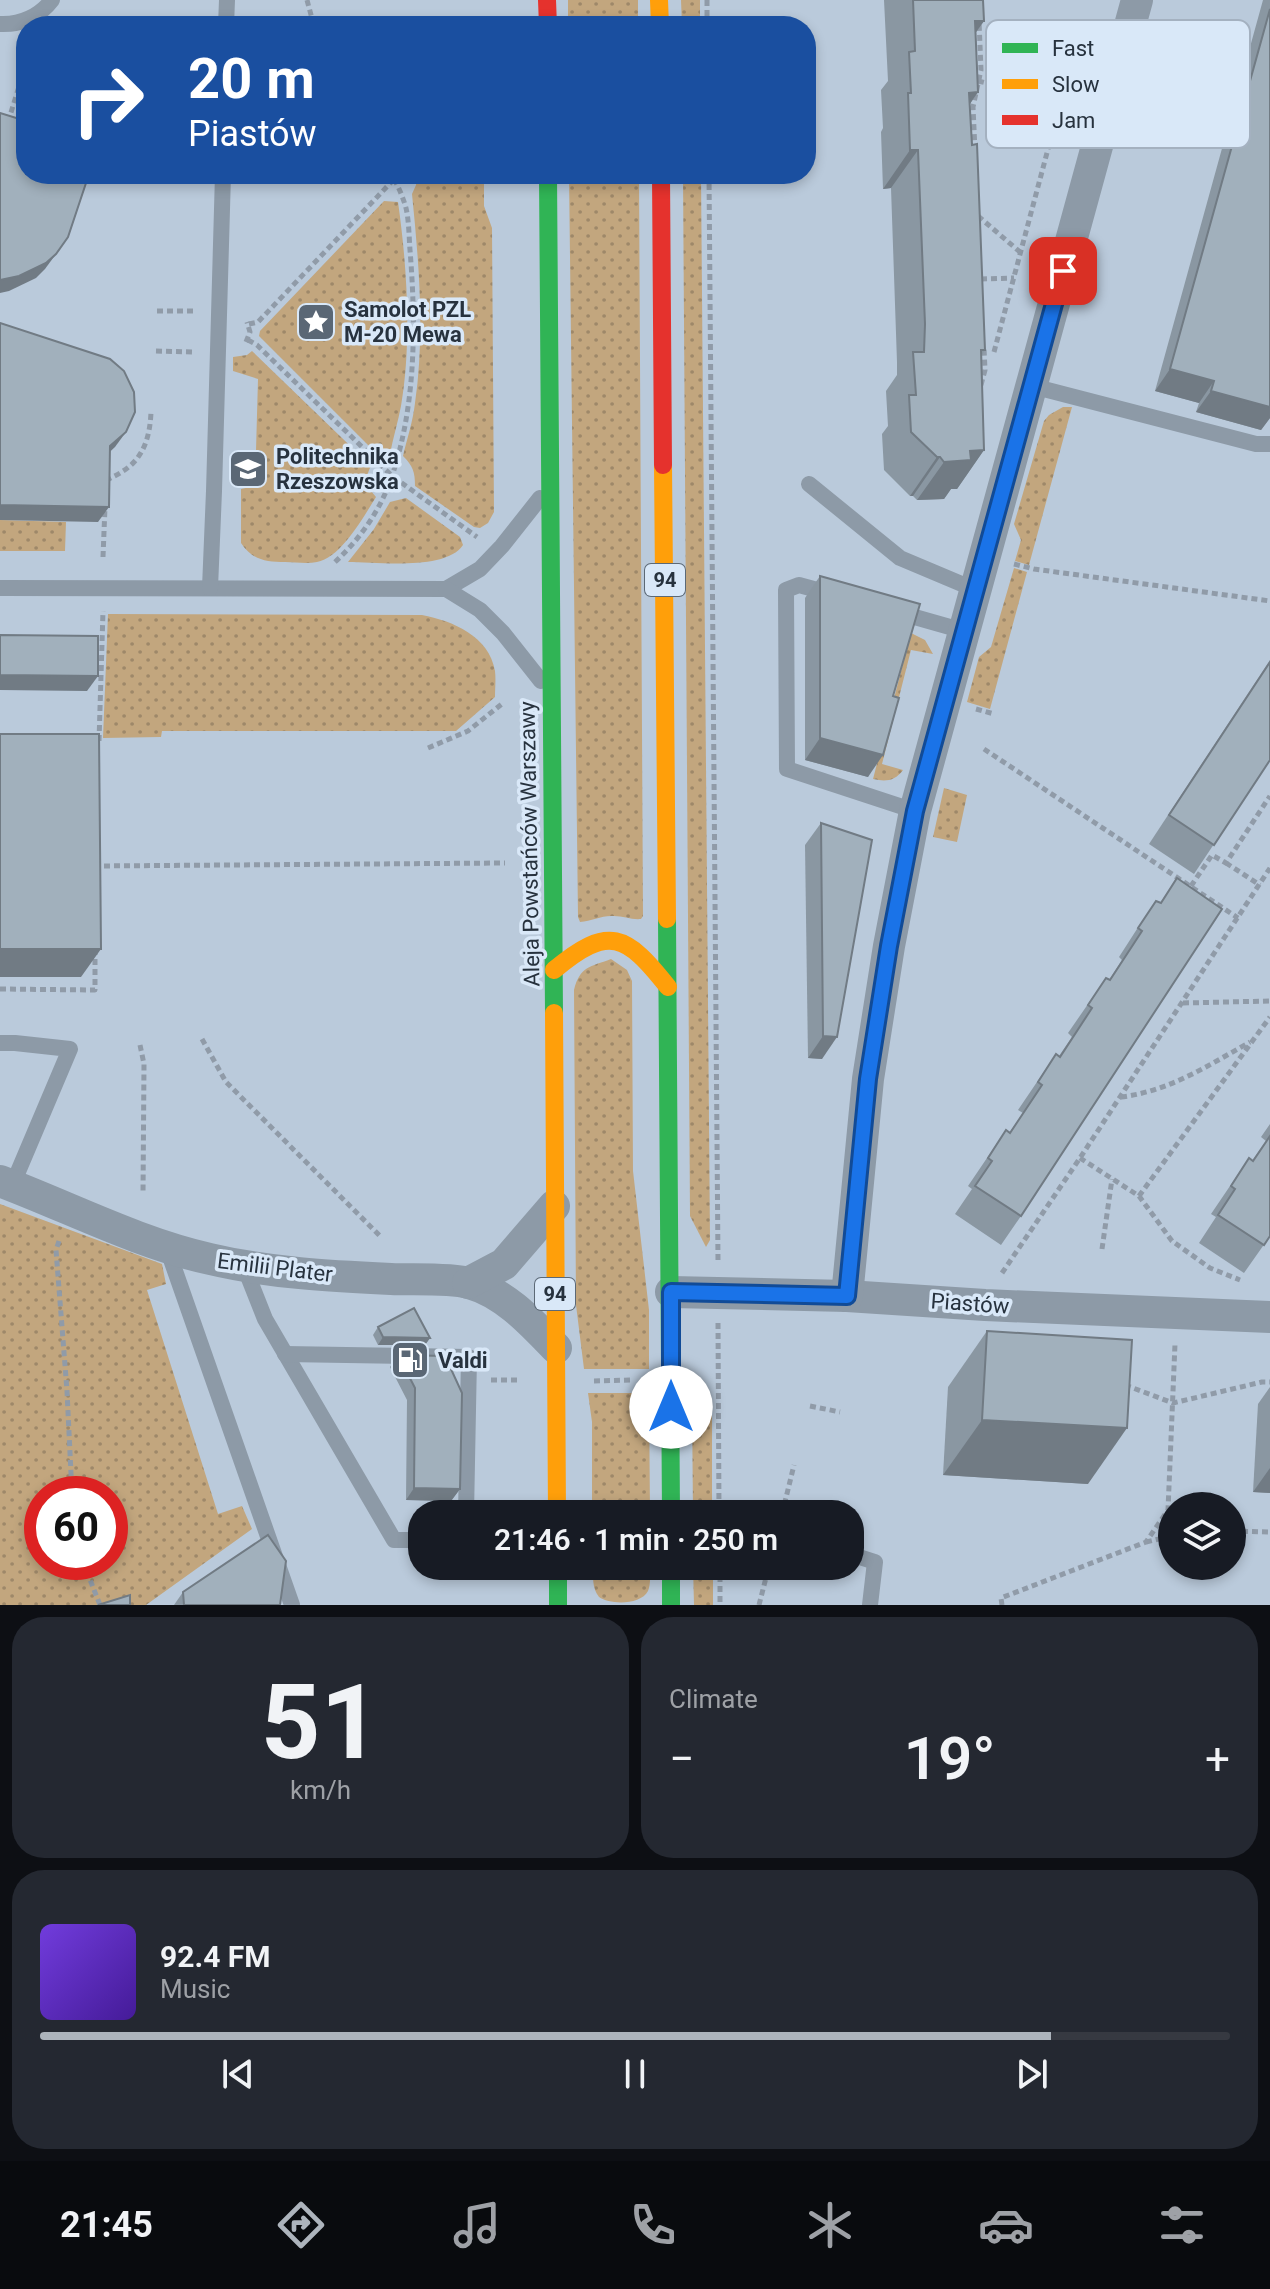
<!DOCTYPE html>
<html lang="en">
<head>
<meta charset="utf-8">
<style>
	:root { --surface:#171b24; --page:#242831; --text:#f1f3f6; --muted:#9ea1a6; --line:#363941; --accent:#adb4bc }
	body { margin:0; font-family:Roboto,sans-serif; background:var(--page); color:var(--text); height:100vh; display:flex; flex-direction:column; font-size:30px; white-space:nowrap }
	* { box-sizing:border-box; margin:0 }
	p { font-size:26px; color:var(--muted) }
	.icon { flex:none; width:44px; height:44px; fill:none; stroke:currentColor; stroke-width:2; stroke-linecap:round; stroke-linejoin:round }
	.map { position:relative; height:1605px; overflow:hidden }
	.drawer { display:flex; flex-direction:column; gap:12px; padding:12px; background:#0d0f14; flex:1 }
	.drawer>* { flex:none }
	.top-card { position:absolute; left:16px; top:16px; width:800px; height:168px; border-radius:32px; box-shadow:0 4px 12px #0003; background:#1a4fa0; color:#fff; overflow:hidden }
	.controls { position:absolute; left:1158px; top:1492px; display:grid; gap:16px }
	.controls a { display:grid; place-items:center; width:88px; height:88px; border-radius:50%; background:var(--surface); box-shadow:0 4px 12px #0003; font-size:40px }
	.speed { position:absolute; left:24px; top:1476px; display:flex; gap:16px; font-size:40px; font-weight:700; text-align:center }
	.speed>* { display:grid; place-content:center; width:104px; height:104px; border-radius:50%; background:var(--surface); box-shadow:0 4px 12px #0003; line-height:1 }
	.speed .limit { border:12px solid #d22; background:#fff; color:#111 }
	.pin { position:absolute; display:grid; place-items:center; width:68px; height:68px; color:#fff; margin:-34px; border-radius:16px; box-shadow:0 4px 12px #0006 }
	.me { position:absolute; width:88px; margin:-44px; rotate:0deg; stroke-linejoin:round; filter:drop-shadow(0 0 6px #0008) }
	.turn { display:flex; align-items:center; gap:28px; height:168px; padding:0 40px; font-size:36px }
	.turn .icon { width:104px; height:104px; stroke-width:2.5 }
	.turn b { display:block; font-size:56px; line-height:68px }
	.big { font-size:60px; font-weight:600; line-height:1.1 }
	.drawer .card { flex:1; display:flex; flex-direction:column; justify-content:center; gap:12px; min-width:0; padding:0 28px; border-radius:32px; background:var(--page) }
	.drawer .dial { align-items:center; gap:0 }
	.dial b { font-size:104px; line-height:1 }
	.song { display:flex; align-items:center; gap:24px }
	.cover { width:96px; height:96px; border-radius:12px; background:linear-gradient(135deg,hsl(260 70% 55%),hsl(260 70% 35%)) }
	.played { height:8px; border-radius:4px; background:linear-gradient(90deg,var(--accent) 85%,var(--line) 85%) }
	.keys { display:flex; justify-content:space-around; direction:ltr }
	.heat { display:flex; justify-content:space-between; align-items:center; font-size:44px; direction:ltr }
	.drawer .tiles { flex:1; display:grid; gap:12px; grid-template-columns:1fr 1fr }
	.card:last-child { grid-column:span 2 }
	.trip { position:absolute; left:408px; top:1500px; width:456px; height:80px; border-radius:32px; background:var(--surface); box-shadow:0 4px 12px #0003; font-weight:600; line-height:80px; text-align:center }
	.tabs { display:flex; height:128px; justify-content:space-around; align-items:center; background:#090b0e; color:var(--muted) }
	.tabs .icon { width:56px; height:56px }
	.tabs .active { color:var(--accent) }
	.tabs b { font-size:36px; color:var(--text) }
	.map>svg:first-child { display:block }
	.grass { fill:url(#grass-dots); fill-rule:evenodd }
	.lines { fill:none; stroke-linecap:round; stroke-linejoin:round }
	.path { stroke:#909ba8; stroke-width:5; stroke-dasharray:6 4; stroke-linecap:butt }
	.lane { stroke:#8d9aa7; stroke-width:16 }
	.street { stroke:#8d9aa7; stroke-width:32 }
	.fast { stroke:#30b455; stroke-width:18 }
	.slow { stroke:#ff9f0a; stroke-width:18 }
	.jam { stroke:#e5322d; stroke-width:18 }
	.wall { fill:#8a97a2 }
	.shaded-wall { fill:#717b84 }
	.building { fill:#a1b0bc; stroke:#717b84; stroke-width:2 }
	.route-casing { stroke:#114b97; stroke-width:20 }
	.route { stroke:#1a73e8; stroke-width:14 }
	.labels { text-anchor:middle; stroke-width:7; stroke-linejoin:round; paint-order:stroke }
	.shield { fill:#d9e8f8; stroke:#5c6976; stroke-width:2 }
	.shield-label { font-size:20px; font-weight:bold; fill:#27323e }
	.poi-label { font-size:22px; font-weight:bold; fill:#27323e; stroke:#d9e8f8; text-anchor:start }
	.street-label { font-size:22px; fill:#27323e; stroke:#d9e8f8 }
	.key { fill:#d9e8f8; stroke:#a4b1c0; stroke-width:2 }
	.key-label { font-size:22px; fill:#27323e }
</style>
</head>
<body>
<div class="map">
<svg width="1270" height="1605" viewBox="0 0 1270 1605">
	<defs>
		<pattern id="grass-dots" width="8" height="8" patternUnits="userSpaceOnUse" patternTransform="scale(2)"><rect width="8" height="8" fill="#c2a67e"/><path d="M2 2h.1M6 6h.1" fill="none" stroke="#9e8869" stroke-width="1.8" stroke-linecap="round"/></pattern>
	</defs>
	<rect width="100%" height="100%" fill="#bacadb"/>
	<g class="grass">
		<rect x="568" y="0" width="70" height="26"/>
		<polygon points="681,0 700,0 700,26 682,26"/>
		<path d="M 417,174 L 484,174 L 484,206 L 492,228 L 494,512 L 488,523 L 480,528 L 474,527 L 415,486 C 415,472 413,466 403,456 C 407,439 413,421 415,403 C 425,334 419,263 412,194 L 416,185 Z"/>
		<path d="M 569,174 L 639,174 L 643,916 L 641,919 C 632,920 623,916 614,916 C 602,915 592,921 580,922 L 578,917 Z"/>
		<polygon points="683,174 701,174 710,1240 706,1247 690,1216"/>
		<path d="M 384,201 L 398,202 C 407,265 412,343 401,406 C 398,422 393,438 390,454 L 380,457 L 259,336 L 260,331 Z"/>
		<path d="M 252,351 L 371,466 C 364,478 368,488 376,497 C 364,516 341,558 317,562 C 307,564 295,562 285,562 C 266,562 252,560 241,543 L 241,489 L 255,486 L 258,379 L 233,371 L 233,357 L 247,355 Z"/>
		<polygon points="1063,407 1072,407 1029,565 1015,561 1021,540 1014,524 1044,421 1049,415"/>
		<path d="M 406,498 L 460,537 L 463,545 C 446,571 377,562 348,562 L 374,529 L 390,502 Z"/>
		<polygon points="0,520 66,522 65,551 0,551"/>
		<polygon points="1014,568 1027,572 990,709 967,702 979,657 991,647"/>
		<path d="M 108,614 L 422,615 C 453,621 489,636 495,671 C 496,679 495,689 495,697 L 456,731 L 162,731 L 161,737 L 103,738 Z"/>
		<path d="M 911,633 L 925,640 L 933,654 L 911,650 L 882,764 L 903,770 C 895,781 886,782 873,779 Z"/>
		<polygon points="944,788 967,795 957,842 933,837"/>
		<path d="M 611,959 L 627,970 L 632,981 L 633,1171 L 649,1310 L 649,1369 L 584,1369 L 576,1305 L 574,990 C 580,966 590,967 611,959 Z"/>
		<path d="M 0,1204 L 162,1264 L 166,1284 L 147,1290 L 218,1514 L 242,1506 L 252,1529 L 146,1605 L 0,1605 ZM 42,1494 L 110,1494 L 110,1562 L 42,1562 Z"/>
		<polygon points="588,1393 649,1393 650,1514 592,1514 592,1422"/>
		<polygon points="692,1402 712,1402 712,1514 693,1514"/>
		<path d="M 593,1566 L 650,1566 C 650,1574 651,1584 648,1591 C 641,1605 610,1605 599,1597 C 592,1588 593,1577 593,1566 Z"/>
		<polygon points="693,1566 713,1566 713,1605 694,1605"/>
	</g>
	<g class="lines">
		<g class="path">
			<polyline points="307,0 314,26"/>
			<polyline points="707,0 707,26"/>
			<polyline points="978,81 1049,98 1081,78"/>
			<polyline points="8,122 26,64"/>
			<polyline points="975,150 973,107 981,70 979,21"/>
			<polyline points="709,174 718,1261"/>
			<polyline points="978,216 1020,252"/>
			<polyline points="981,279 1014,278"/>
			<polyline points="157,311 196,311"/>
			<polyline points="249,324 258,322 399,174"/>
			<polyline points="248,340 257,345 392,476 477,537"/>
			<polyline points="246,342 250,332 247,322"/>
			<polyline points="156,351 194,352"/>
			<polyline points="994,352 1056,119 1049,98"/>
			<polyline points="981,385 985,370 984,348"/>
			<path d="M 106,481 C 111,477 118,475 123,471 C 144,458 150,436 151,412"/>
			<polyline points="103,557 105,507"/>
			<path d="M 335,562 C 361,538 381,509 392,476 C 416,405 416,324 410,250 C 409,237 409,221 406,208 C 403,197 397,183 391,174"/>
			<polyline points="1014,564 1034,569 1270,601"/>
			<polyline points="976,709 994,714"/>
			<polyline points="99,741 103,611"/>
			<polyline points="428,748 468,731 503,703"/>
			<polyline points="984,749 1238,918"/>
			<polyline points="1226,863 1260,885"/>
			<polyline points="94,866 505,863"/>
			<polyline points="1191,886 1212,855 1226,863 1270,796"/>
			<polyline points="0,989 95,990 95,950"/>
			<polyline points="1183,1003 1270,1001"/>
			<polyline points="202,1039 226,1082 380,1236"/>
			<polyline points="140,1045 144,1064 143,1194"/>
			<path d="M 1121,1097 C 1170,1091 1209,1065 1250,1042"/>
			<polyline points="1080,1158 1139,1196 1172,1241 1210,1268 1240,1280"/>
			<polyline points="1139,1196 1270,1017"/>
			<polyline points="59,1241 56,1250 67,1391 72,1494"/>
			<polyline points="1102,1249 1112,1179"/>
			<polyline points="1002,1273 1080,1158 1270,868"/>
			<polyline points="718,1323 719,1514"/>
			<polyline points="491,1380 517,1380"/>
			<polyline points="594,1381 632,1380"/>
			<polyline points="1125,1385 1173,1403 1262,1382 1270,1382"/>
			<polyline points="810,1406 840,1412"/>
			<polyline points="782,1514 794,1465"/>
			<polyline points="1232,1531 1270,1532"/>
			<polyline points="1146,1542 1172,1536"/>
			<polyline points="83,1562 100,1605"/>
			<polyline points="720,1566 720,1605"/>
			<polyline points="759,1605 769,1566"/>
			<polyline points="1002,1605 1001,1598 1146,1542 1168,1510 1175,1344"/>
		</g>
		<g class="lane">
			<path d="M 0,24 C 21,25 40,16 52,0"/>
			<polyline points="226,26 227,0"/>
			<polyline points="1032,386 1256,444 1270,444"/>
			<polyline points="809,484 900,558 976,590"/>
			<polyline points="0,588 446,589 480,569 502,546 540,498"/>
			<polyline points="210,588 214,491 223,174"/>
			<polyline points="446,589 480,610 503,633 541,681"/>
			<polyline points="832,594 799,585 786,590 787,769 915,811"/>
			<polyline points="897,612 964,631"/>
			<polyline points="0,1043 15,1043 70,1049 12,1186"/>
			<polyline points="167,1248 292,1605"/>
			<polyline points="244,1266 265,1319 394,1540 422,1540"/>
			<polyline points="285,1354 469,1357 466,1514"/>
			<polyline points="850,1554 875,1562 870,1605"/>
		</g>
		<g class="street">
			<path d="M 0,1181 C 69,1207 138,1243 210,1259 C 269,1273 330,1276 391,1279 C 412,1280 450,1278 469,1283 C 505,1293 532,1323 556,1348"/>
			<polyline points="468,1283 504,1264 554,1206"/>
			<polyline points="671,1292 847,1296 985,1305 1270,1317"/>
			<polyline points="847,1296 868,1079 889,946 915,811 1137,0"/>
		</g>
		<g class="fast">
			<polyline points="548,174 554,1013"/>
			<polyline points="667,919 671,1514"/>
			<polyline points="558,1566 558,1605"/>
			<polyline points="671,1566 671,1605"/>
		</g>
		<g class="slow">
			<polyline points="659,0 660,26"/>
			<polyline points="663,465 667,919"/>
			<path d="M 554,970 C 609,924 626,934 668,987"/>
			<polyline points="554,1013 557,1514"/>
		</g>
		<g class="jam">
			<polyline points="547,0 548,26"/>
			<polyline points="661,174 663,465"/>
		</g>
	</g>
	<g class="wall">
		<polygon points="884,0 983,0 984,21 976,32 978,92 970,104 985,350 982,355 984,450 957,489 951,489 944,499 917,500 913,496 910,496 884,470 882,434 888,426 886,391 897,375 897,362 891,188 883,189 881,132 883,128 881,90 888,81"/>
		<polygon points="1263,0 1270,0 1270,418 1261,430 1196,412 1199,403 1155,391"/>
		<polygon points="820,576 893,696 868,777 805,760 805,598"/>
		<polygon points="1270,660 1270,760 1194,874 1149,844"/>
		<polygon points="821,823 872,840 822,1059 808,1058 805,845"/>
		<polygon points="1177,878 1021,1216 1001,1245 955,1214 972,1189 968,1186 1006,1130 1010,1132 1023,1113 1018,1110 1056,1054 1059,1056 1072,1037 1068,1033 1106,978 1109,980 1122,960 1119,957 1137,929 1156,901 1160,903"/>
		<polygon points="1270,1124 1270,1236 1244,1273 1199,1243 1216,1217 1211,1214 1249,1158 1252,1161 1266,1141 1261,1137"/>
		<polygon points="378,1327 430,1338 425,1345 378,1345 373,1335"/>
		<polygon points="987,1331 1088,1484 943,1475 948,1387"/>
		<polygon points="398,1355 445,1356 460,1489 451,1501 406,1500 407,1400 390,1367"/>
		<polygon points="1270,1387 1270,1493 1253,1492 1258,1404"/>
		<polygon points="183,1592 280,1605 174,1605"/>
	</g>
	<g class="shaded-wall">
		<polygon points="975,21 984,21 956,60"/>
		<polygon points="978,92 951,131 969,93"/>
		<polygon points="910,150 918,150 891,188 883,189"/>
		<polygon points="56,254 45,269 36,278 9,291 0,293 0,280"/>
		<polygon points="1170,369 1214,381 1199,403 1155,391"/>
		<polygon points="1211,391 1270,407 1270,418 1261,430 1196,412"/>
		<polygon points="126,432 115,447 100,461 110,446"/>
		<polygon points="984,450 957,489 951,489 944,499 917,500 944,462 970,451"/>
		<polygon points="937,457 940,457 913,496 910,496"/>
		<polygon points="0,505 109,507 98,522 0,520"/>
		<polygon points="0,675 98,676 87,691 0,690"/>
		<polygon points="820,738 883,755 868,777 805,760"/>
		<polygon points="0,949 101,949 81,977 0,977"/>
		<polygon points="823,1036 837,1037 822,1059 808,1058"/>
		<polygon points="383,1337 430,1338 425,1345 378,1345"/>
		<polygon points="982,1420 1127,1428 1088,1484 943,1475"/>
		<polygon points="1270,1468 1270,1493 1253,1492"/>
		<polygon points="414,1488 460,1489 451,1501 406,1500"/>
	</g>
	<g class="building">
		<polygon points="913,0 983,0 984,21 975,21 978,92 969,93 972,145 977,144 985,350 981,350 984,450 970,451 971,460 944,462 940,457 937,457 911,432 909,395 916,395 913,352 924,352 925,324 918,150 910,150 908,93 911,93 909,52 915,51"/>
		<polygon points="1270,9 1270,407 1211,391 1214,381 1170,369"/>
		<polygon points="0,113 26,121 26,174 89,174 68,237 56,254 46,263 19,276 0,280"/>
		<polygon points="0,323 110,359 124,371 134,392 135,412 126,432 110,446 109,507 0,505"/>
		<polygon points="820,576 920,604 893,696 899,698 883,755 820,738"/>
		<polygon points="0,635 98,636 98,676 0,675"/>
		<polygon points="1270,662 1270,760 1214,845 1169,815"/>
		<polygon points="0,734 99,734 101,949 0,949"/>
		<polygon points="821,823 872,840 837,1037 823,1036"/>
		<polygon points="1177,878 1222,909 1021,1216 975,1186 992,1161 988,1158 1006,1130 1010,1133 1042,1085 1038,1082 1056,1054 1060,1057 1092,1008 1088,1005 1106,978 1110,980 1142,931 1138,928 1156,901 1161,903"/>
		<polygon points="1270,1136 1270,1236 1264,1245 1218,1215 1235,1189 1231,1186 1249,1158 1253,1161"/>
		<polygon points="414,1308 430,1338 383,1337 378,1327"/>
		<polygon points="987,1331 1132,1340 1127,1428 982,1420"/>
		<polygon points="398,1355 445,1356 462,1393 460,1489 414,1488 415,1388"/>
		<polygon points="268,1535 286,1561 280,1605 184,1605 183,1592"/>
		<polygon points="130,1595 130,1605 98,1605"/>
	</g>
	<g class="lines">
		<g class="route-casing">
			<polyline id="route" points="671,1407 671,1292 847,1296 868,1079 889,946 915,811 1063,271"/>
		</g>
		<use href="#route" class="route"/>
	</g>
	<defs>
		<g id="sight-square" transform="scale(2)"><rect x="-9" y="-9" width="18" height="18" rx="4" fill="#5a6775" stroke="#d9e8f8"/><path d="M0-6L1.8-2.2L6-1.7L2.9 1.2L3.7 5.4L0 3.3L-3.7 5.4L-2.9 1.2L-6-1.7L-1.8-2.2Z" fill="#fff"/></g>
		<g id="university-square" transform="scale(2)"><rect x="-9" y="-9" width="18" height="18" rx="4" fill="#5a6775" stroke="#d9e8f8"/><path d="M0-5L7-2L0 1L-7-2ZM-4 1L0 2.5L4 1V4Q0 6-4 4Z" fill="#fff"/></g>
		<g id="fuel-square" transform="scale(2)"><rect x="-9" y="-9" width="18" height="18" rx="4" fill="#5a6775" stroke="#d9e8f8"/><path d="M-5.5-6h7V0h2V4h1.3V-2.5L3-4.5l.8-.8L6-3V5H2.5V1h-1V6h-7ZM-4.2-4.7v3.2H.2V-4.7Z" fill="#fff"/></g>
	</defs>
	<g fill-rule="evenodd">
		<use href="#sight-square" x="316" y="322"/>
		<use href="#university-square" x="248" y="469"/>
		<use href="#fuel-square" x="410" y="1360"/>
	</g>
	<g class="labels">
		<g class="shield">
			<rect x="645" y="564" width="40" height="32" rx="6"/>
			<rect x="535" y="1278" width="40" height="32" rx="6"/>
		</g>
		<g class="shield-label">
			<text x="665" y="587">94</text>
			<text x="555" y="1301">94</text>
		</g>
		<g class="poi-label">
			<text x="344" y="317">Samolot PZL<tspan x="344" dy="25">M-20 Mewa</tspan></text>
			<text x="276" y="464">Politechnika<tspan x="276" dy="25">Rzeszowska</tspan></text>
			<text x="438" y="1368">Valdi</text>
		</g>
		<g class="street-label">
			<text transform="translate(529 844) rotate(-91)" y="8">Aleja Powstańców Warszawy</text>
			<text transform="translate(275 1267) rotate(7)" y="8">Emilii Plater</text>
			<text transform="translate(970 1303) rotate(4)" y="8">Piastów</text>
		</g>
	</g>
	<rect x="986" y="20" width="264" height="128" rx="12" class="key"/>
	<rect x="1002" y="43" width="36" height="10" fill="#30b455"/>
	<rect x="1002" y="79" width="36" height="10" fill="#ff9f0a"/>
	<rect x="1002" y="115" width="36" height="10" fill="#e5322d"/>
	<g class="key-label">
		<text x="1052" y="56">Fast</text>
		<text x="1052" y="92">Slow</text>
		<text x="1052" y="128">Jam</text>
	</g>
</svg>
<div class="controls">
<a><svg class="icon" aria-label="layers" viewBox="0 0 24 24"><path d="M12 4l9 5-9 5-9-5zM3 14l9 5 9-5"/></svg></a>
</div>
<div class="speed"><div class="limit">60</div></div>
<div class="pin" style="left:1063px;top:271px;background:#d93025"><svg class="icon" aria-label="arrive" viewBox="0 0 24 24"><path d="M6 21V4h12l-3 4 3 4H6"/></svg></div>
<svg class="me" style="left:671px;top:1407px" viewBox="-20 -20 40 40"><circle r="19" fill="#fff"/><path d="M0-13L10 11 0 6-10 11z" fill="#1a73e8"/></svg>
<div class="trip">21:46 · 1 min · 250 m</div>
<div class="top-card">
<div class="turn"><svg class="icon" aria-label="right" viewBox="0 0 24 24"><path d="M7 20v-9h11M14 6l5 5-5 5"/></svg><div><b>20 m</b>Piastów</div></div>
</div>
</div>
<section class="drawer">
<div class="tiles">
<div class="card dial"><b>51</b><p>km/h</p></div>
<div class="card"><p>Climate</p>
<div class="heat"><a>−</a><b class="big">19°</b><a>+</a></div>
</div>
<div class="card">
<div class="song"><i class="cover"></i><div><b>92.4 FM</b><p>Music</p></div></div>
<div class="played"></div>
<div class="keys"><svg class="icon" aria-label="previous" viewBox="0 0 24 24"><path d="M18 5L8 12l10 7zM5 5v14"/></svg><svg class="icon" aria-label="pause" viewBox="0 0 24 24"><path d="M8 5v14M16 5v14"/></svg><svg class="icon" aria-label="next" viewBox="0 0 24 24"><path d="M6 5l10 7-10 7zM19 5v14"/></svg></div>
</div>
</div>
</section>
<nav class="tabs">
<b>21:45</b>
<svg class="icon active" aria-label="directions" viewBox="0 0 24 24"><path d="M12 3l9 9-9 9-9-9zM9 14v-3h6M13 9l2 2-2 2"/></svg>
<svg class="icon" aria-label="music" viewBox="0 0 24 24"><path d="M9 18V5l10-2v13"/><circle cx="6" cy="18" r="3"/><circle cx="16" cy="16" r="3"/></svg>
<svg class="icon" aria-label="phone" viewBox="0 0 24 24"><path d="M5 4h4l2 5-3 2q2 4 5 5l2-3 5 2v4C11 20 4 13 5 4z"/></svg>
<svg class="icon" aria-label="climate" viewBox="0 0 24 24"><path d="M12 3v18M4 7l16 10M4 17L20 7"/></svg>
<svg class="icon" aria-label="car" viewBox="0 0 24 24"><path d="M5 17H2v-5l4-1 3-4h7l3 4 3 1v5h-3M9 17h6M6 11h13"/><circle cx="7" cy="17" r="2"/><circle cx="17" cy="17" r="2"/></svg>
<svg class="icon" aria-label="filters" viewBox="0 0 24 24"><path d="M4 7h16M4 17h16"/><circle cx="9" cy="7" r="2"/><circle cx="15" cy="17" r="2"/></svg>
</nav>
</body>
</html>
